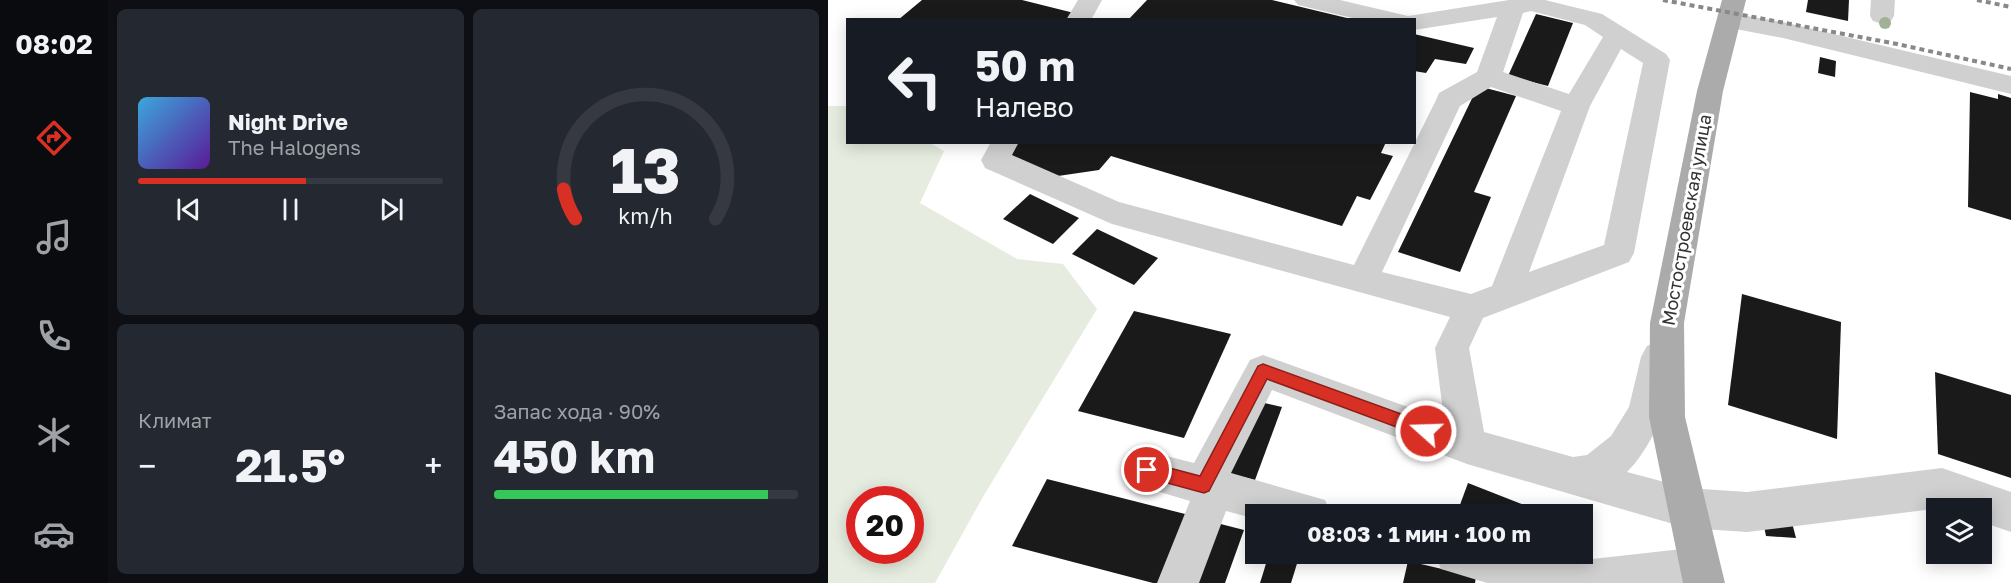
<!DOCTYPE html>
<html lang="ru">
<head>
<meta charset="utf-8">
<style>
	:root { --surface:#171b24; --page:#242831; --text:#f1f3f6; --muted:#9ea1a6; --line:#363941; --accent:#d93025 }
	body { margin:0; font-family:"Golos Text",sans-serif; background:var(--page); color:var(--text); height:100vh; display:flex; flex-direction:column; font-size:22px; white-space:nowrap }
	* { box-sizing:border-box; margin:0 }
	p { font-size:20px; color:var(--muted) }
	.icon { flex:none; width:33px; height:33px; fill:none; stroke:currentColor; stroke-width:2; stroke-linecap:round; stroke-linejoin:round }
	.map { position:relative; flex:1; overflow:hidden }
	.sheet { display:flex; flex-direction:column; gap:9px; padding:9px; background:#0d0f14; width:720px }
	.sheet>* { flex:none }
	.guide { position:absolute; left:18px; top:18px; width:570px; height:126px; border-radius:0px; box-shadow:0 3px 15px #0003; background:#171b24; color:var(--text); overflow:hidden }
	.controls { position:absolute; left:1098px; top:498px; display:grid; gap:12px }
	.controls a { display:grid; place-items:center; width:66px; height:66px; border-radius:0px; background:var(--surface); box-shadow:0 3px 15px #0003; font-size:30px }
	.speed { position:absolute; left:18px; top:486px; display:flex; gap:12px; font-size:30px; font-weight:700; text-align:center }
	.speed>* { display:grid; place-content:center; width:78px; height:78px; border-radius:50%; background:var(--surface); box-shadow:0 3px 15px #0003; line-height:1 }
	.speed .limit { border:9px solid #d22; background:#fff; color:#111 }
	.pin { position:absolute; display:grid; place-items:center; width:51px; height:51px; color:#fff; margin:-26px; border:3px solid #fff; border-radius:50%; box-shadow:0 2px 6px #0007 }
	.me { position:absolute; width:66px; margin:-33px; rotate:290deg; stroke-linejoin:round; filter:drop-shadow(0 0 4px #0008) }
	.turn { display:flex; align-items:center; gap:21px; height:126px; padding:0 30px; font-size:27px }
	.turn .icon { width:78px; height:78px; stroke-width:2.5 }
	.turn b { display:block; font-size:42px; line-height:51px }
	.big { font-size:45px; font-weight:700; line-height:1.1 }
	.sheet .widget { flex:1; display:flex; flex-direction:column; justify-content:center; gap:9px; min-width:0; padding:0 21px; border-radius:9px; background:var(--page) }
	.sheet .dial { align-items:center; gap:0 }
	.dial svg { height:156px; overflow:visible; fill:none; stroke:var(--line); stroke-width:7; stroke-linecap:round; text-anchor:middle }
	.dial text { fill:var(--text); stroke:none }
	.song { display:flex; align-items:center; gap:18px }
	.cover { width:72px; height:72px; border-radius:9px; background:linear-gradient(135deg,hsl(200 70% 55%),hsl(270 70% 35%)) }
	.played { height:6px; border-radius:3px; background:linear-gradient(90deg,var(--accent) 55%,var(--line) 55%) }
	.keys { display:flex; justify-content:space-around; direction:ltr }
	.heat { display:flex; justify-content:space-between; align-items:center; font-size:33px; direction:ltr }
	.charge { height:9px; border-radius:4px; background:linear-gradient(90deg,#34c759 90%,var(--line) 0) }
	.sheet .tiles { flex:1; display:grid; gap:9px; grid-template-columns:repeat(2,1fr) }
	.trip { position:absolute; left:417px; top:504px; width:348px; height:60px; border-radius:0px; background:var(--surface); box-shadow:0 3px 15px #0003; font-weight:700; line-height:60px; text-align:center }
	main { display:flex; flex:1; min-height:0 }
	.tab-bar { display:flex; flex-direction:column; width:108px; justify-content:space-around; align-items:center; background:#090b0e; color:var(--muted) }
	.tab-bar .icon { width:42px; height:42px }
	.tab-bar .current { color:var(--accent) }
	.tab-bar b { font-size:27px; color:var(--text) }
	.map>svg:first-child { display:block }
	.green { fill:#e6ecdf; fill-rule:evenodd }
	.building { fill:#1a1a1a }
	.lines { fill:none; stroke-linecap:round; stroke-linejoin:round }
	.minor { fill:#d0d0d0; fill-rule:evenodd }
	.major { fill:#ababab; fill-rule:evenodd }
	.rail { stroke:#888; stroke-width:4; stroke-dasharray:5 4; stroke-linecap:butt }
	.tree { fill:#a2b095 }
	.route { fill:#d93025; stroke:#8d1f18; stroke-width:1.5 }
	.labels { text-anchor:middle; stroke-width:6; stroke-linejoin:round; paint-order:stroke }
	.street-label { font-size:18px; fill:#333; stroke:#fff }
</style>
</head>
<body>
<main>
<nav class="tab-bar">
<b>08:02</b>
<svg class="icon current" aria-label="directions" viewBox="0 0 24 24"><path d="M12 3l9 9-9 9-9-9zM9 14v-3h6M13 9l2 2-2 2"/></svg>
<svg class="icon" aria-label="music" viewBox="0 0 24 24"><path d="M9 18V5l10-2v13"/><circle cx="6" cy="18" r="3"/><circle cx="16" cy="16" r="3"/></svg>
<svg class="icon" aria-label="phone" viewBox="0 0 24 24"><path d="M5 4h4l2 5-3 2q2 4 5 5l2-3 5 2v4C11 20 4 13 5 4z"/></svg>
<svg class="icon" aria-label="climate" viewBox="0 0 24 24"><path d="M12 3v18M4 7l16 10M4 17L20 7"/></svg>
<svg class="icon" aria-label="car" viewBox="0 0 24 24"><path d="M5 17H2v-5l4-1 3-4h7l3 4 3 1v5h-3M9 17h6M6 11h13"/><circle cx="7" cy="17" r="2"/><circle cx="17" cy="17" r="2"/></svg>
</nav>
<section class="sheet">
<div class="tiles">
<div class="widget">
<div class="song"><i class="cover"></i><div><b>Night Drive</b><p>The Halogens</p></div></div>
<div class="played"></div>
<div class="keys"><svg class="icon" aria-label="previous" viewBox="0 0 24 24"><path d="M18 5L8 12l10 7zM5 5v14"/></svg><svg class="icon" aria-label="pause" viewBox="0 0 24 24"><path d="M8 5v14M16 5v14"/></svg><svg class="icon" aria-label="next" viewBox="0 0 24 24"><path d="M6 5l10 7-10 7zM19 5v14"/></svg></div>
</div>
<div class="widget dial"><svg viewBox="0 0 100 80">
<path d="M14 69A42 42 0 1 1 86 69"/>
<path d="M14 69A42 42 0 0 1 8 54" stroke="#d93025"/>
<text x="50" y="56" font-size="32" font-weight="700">13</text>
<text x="50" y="72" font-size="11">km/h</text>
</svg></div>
<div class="widget"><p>Климат</p>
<div class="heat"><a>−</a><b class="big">21.5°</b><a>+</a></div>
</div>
<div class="widget"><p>Запас хода · 90%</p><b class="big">450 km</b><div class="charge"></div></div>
</div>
</section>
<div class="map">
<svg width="1183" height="583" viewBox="0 0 1183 583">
	<rect width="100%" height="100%" fill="#fff"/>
	<path class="green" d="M 0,106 L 19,106 L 20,142 L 102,143 L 116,151 L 92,203 L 189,259 L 235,264 L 269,309 L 156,495 L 107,583 L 0,583 ZM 32,500 L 82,500 L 82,550 L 32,550 Z"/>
	<g class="building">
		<polygon points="94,0 194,0 246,13 239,20 70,20"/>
		<polygon points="319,0 444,0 523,19 300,20"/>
		<polygon points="980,0 1021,0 1020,21 978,12"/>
		<polygon points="708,14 745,23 720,86 680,76"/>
		<polygon points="586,34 646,48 638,64 607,59 598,73 586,71"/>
		<polygon points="992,57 1008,61 1007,77 990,73"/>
		<polygon points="650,86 688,96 646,192 663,197 632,272 570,252"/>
		<polygon points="1142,92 1170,99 1170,94 1183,98 1183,220 1140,207"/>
		<polygon points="182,142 558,142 553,153 565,156 542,200 529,196 514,226 283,156 271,170 230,176 181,161"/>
		<polygon points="202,194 251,218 225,244 175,219"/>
		<polygon points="269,229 330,258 306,285 244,254"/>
		<polygon points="914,294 1013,322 1009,439 900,405"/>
		<polygon points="306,311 403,334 356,438 250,411"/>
		<polygon points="1107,372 1183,395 1183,478 1110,454"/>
		<polygon points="428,401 454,407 427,480 399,473"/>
		<polygon points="219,479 365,516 338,583 325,583 184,546"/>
		<polygon points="640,483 719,514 633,514 629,513"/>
		<polygon points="934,517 963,519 968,538 938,536"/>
		<polygon points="381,521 416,530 397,583 357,583"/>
		<polygon points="441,554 472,554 463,583 432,583"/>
		<polygon points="580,561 648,577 647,583 575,583"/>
	</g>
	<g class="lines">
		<g class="minor">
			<polygon points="250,0 274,0 263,20 238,20"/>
			<path d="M 466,0 L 512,0 L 580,16 L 681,0 L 717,0 L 774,14 L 838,54 L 842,60 L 806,253 L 801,262 L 655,318 L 641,348 L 656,432 L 745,457 L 759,455 L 783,436 L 801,407 L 813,357 L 819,346 L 831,341 L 843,346 C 858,377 823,450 799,472 L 859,488 L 919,492 L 1114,468 L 1183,492 L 1183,532 L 1154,522 L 1154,508 L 1114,508 L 919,532 L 859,528 L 639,464 L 444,390 L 403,473 L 497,500 L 503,514 L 428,514 L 428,519 L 398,511 L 371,583 L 329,583 L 362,501 L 305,484 L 300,470 L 305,456 L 319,451 L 366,463 L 422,360 L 435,355 L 616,420 L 607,348 L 622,317 L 284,224 L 157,168 L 153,160 L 163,142 L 191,142 L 184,155 L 291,202 L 526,265 L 608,100 L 611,93 L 649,72 L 669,17 L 586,30 L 586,20 L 533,20 L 470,5 ZM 703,11 L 757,25 L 775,37 L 741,94 L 675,72 L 695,13 ZM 793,49 L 815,63 L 776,245 L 701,272 L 762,106 ZM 663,87 L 733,111 L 664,286 L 643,294 L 554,272 L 632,106 Z"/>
			<polygon points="1043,0 1067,0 1066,16 1063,21 1054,24 1045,21 1042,16"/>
			<polygon points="901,13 955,22 1183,76 1183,94 955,38 892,26 889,21 892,16"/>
			<polygon points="872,547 887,553 893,568 886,583 659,583 613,569 607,554 705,554 737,562"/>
		</g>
		<polygon class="major" points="894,0 918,0 895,91 856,323 857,417 897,583 855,583 821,417 822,323 869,91"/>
		<g class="rail">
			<polyline points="835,0 1069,44 1183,69"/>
			<polyline points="1149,0 1183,7"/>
		</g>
	</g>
	<circle class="tree" cx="1057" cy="23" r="6"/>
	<polygon class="route" points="435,364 598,423 603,425 605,431 603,436 598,438 439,379 381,491 376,493 313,476 311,470 313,464 319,462 372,476 430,366"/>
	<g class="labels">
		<g class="street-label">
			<text transform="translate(859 220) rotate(-80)" y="6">Мостостроевская улица</text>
		</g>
	</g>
</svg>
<div class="controls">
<a><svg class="icon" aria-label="layers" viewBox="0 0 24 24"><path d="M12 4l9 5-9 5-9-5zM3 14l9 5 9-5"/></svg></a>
</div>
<div class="speed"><div class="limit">20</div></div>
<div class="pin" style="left:319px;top:470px;background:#d93025"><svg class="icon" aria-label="arrive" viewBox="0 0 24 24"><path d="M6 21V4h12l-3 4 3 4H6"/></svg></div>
<svg class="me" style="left:598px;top:431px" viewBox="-20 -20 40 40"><circle r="17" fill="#d93025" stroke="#fff" stroke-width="3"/><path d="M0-11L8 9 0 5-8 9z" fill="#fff"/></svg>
<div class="trip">08:03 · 1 мин · 100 m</div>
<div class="guide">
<div class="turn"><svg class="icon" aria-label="left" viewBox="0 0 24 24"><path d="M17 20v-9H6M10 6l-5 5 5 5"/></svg><div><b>50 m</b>Налево</div></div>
</div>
</div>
</main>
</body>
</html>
